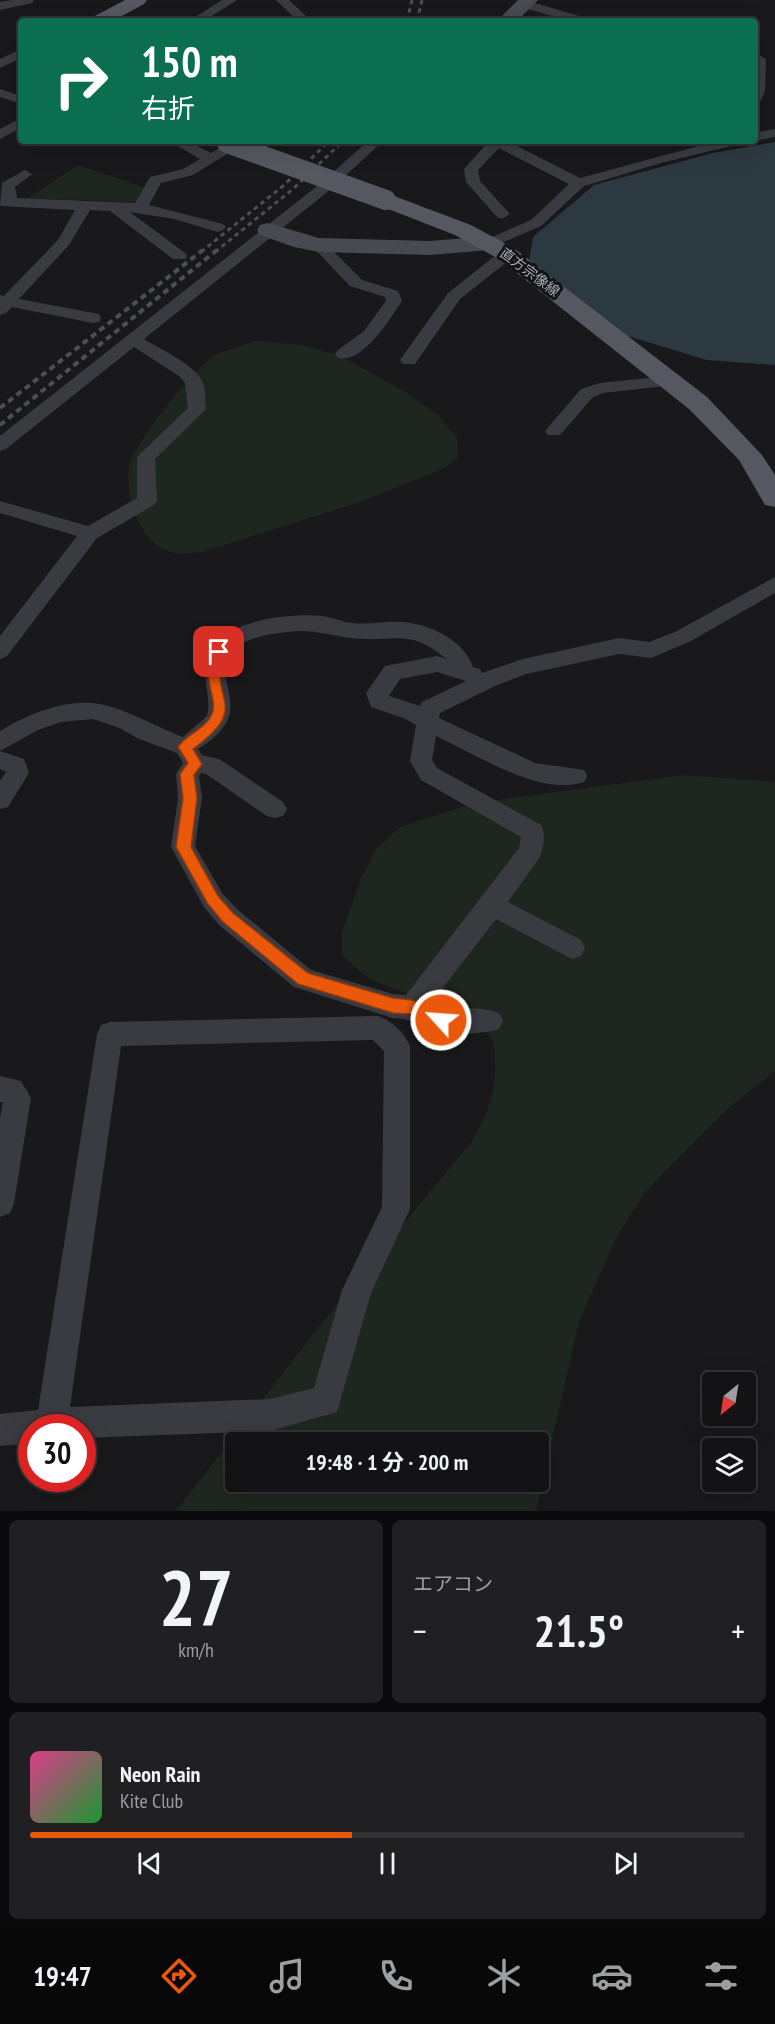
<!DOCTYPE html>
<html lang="ja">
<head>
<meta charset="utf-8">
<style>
	:root { --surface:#131315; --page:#202022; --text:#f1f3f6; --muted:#9d9ea0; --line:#323234; --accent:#ea580c }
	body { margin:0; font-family:"PT Sans Narrow","Noto Sans JP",sans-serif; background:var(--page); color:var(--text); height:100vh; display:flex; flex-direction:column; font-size:22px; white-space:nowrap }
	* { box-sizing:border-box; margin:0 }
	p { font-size:20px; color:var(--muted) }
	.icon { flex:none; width:33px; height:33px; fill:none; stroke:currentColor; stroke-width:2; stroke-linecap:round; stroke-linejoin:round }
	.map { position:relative; height:1511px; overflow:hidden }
	.details { display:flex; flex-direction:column; gap:9px; padding:9px; background:#0a0a0c; flex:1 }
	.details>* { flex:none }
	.top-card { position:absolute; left:18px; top:18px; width:740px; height:126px; border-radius:6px; box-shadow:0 6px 24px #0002,0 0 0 2px var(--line); background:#0b6e4f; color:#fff; overflow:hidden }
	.needle { width:39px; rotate:210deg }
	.controls { position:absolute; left:702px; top:1372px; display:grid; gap:12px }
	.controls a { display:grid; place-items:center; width:54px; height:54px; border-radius:6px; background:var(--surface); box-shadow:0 6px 24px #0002,0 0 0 2px var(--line); font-size:30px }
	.speed { position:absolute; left:18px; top:1414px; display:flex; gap:12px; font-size:30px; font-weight:700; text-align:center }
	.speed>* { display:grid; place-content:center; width:78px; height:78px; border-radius:50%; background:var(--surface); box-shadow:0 6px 24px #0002,0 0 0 2px var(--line); line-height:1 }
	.speed .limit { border:9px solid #d22; background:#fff; color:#111 }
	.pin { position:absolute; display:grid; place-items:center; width:51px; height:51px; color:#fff; margin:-26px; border-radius:12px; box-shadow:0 3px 9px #0006 }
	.me { position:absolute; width:66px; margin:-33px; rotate:296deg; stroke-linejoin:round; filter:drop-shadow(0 0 4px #0008) }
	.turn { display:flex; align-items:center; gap:21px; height:126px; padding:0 24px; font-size:27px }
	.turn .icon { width:78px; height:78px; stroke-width:2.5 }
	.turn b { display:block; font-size:42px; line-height:51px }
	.big { font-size:45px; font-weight:700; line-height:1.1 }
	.details .widget { flex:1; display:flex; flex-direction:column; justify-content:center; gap:9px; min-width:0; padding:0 21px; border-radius:9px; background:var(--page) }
	.details .dial { align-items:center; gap:0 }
	.dial b { font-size:78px; line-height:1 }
	.song { display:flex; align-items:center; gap:18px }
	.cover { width:72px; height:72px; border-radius:9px; background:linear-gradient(135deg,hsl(330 70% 55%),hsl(130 70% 35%)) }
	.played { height:6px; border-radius:3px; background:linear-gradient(90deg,var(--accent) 45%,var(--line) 45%) }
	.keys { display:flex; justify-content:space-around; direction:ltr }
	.heat { display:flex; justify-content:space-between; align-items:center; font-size:33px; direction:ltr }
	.details .tiles { flex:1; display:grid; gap:9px; grid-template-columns:1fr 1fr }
	.widget:last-child { grid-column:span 2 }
	.trip { position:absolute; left:225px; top:1432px; width:324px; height:60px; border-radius:6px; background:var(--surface); box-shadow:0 6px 24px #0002,0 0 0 2px var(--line); font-weight:700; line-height:60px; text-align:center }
	.menu { display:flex; height:96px; justify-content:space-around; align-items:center; background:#080808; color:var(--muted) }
	.menu .icon { width:42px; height:42px }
	.menu .on { color:var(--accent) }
	.menu b { font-size:27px; color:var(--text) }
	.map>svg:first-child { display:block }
	.green { fill:#1e271f; fill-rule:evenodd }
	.water { fill:#2d3941 }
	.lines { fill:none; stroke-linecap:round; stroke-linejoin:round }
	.street { fill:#393b41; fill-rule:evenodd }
	.secondary { fill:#474a51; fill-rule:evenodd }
	.primary { fill:#555860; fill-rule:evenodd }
	.rail-far1 { stroke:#4c4f56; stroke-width:3; stroke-dasharray:4.5 4; stroke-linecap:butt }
	.rail { stroke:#4c4f56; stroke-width:4; stroke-dasharray:6 4.5; stroke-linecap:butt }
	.primary-bridge { stroke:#555860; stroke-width:20 }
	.route { fill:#ea580c; stroke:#983908; stroke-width:1.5 }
	.labels { text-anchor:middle; stroke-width:6; stroke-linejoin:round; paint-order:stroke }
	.far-street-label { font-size:14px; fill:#aab0bc; stroke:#141417 }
</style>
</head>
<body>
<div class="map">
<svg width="775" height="1511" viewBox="0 0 775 1511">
	<rect width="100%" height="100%" fill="#19191c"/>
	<g class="green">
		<polygon points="78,165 143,187 136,202 28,198"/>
		<path d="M 255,341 L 303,345 L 340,356 L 402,390 L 438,415 L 457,438 L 458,458 L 440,470 L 360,502 L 202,552 C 194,552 182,555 174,553 C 139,545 125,498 129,467 C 132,445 196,366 216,355 C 227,349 243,346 255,341 Z"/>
		<path d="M 684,775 L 775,782 L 775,1071 L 725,1111 L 646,1191 L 617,1236 L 579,1321 L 536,1511 L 176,1511 L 318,1328 L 472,1141 C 486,1116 497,1092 495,1062 C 495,1057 495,1049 494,1044 C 483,1010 400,996 370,978 C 359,972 351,963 342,954 L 342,933 L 361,879 L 377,848 L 400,827 L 475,803 ZM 236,1443 L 538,1443 L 538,1482 L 236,1482 Z"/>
	</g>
	<polygon class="water" points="775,142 775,365 707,360 611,331 529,261 533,237 594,185 713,153"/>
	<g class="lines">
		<g class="street">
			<polygon points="11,0 34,0 32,3 0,10 0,2"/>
			<polygon points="222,0 237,0 204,21 189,21"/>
			<polygon points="276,0 289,0 311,21 298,21"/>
			<polygon points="525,0 586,18 588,21 569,21 521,7 519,4"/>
			<polygon points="21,49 21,58 0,68 0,59"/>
			<polygon points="759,55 766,59 765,91 759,104 754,105 754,56"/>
			<polygon points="0,89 21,96 21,104 0,97"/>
			<polygon points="21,118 21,128 0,139 0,129"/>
			<polygon points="775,129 775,137 754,141 753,141 754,133"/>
			<polygon points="169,141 187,141 211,153 231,141 248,141 193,175 161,183 149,205 223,224 226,227 223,230 218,232 174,219 130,212 185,253 187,256 185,259 173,259 110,211 90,210 69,245 19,299 99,314 101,318 99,322 93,323 12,307 6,313 0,315 0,295 4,296 58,240 75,210 0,206 2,183 25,170 32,174 15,187 17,198 135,203 150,177 183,169 200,159"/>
			<path d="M 368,141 L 383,141 L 331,189 L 144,339 C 160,349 194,364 202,381 C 206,388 205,401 206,409 L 155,459 L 157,501 L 154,505 L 97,538 L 7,656 L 0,659 L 0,636 L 77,536 L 0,513 L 0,501 L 88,526 L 137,498 L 137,457 L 188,408 L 185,383 L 179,376 L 134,347 L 6,449 L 0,451 L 0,436 L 321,183 Z"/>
			<polygon points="489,141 507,141 580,178 717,141 741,141 739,144 661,163 584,186 541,226 490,248 482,243 485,240 531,220 569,184 499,148 478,170 480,181 510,214 502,219 497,217 466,182 464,169"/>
			<path d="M 319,240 L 324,242 L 362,280 L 398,291 L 402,301 C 390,319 363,364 338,358 L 335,354 L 338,350 L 364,331 L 386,301 L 385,297 L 350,286 L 311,245 Z"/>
			<polygon points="507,249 515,254 513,257 460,299 415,364 403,364 400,360 448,293 501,251"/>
			<polygon points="668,376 674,377 677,381 674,385 603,393 593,397 560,435 548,435 545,431 581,389 600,383"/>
			<path d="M 775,577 L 775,593 L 689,642 L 658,655 L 651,658 L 619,654 L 526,674 L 495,686 L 440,713 L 439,718 L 535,763 L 584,770 L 587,776 L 584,782 C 541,797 475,754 436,736 L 432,760 L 437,768 L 541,825 C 546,835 544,848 539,858 L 508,902 L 581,940 L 585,948 L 581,956 L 572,959 L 496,919 L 431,1003 C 453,1013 477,1004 499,1013 L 503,1021 L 499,1029 C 486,1034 452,1035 438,1031 C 421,1025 412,1019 393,1018 L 294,987 L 219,925 L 204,907 L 171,847 L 178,798 L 176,774 L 183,763 L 177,753 L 137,738 L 120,728 L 93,719 L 61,722 L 38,730 L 0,751 L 0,731 C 27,715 59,701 92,703 C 117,704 158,728 183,737 L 207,716 C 213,691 195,668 213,645 C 233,620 290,613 321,616 C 332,617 342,622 352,623 C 369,625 386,621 403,622 C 430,624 464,640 473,667 L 480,669 L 482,673 L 523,659 L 619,638 L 649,642 L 675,632 ZM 300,631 C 318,631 334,636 351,638 C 392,643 409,627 445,658 L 447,659 L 437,656 L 385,666 L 366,693 L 371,707 L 406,719 L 416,725 L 410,761 L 421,780 L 521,837 L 519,848 L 406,995 L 393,994 L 311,970 L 237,909 L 222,893 L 195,846 L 202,798 L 199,776 L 201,773 L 206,774 L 267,816 L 275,818 L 283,816 L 287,809 L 283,802 L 219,759 L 202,755 L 198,749 C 211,741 224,731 229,716 C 233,704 228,691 226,679 C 219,638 270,633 300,631 ZM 437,672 L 466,681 L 422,702 L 420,706 L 389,696 L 400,679 Z"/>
			<polygon points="0,751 24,759 29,773 8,807 0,809 0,781 6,772 0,769"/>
			<path d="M 378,1016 C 392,1021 404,1032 410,1046 L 410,1209 L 371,1293 L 337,1412 L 270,1431 L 82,1438 L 82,1428 L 32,1428 L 32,1443 L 0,1446 L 0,1414 L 38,1410 L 97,1034 L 101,1025 L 110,1022 ZM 373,1040 L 384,1051 L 382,1207 L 342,1290 L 314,1388 L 270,1399 L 70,1407 L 121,1046 Z"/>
			<polygon points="0,1076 21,1081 31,1098 14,1203 10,1213 0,1217 0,1118 3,1102 0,1102"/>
		</g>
		<g class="secondary">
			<polygon points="518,0 538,0 517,21 497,21"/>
			<polygon points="268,223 319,238 430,241 490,236 498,238 501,243 498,248 490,250 430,255 319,252 294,247 260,235 257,230 260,225"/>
		</g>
		<g class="primary">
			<polygon points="125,0 147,0 144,4 113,21 90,21 93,17"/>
			<polygon points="386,193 471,225 515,249 707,397 762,455 775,475 775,507 765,505 739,460 689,409 499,259 455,235 378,205 375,200 378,195"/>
		</g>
		<g class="rail-far1">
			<polyline points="407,21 412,0"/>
			<polyline points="417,21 422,0"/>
			<polyline points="201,252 283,186 329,141"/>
			<polyline points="215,252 293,189 343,141"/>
		</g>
		<g class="rail">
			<polyline points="0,408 203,250"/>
			<polyline points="0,425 217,250"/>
		</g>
		<polyline class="primary-bridge" points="227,143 386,200"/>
	</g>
	<path class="route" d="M 219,648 L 225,652 C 205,700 255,704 193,749 L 202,764 L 194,775 L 197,798 L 191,847 L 218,896 L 233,913 L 308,973 L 393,998 L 412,1000 L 447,1015 L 449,1020 L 447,1026 L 441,1028 L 411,1014 L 393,1013 L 298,984 L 223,922 L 208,904 L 176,847 L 183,798 L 180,774 L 188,763 L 178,747 C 186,734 206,729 212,714 C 219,699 199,677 214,649 Z"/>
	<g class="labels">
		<g class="far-street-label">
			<text transform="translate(530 272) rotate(37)" y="5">直方宗像線</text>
		</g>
	</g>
</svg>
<div class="controls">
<a><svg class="needle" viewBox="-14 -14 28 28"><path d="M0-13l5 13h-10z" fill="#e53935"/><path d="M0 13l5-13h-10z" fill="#9d9ea0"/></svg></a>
<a><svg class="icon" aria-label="layers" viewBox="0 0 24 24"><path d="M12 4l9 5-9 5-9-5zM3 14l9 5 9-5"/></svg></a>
</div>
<div class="speed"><div class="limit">30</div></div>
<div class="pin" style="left:219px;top:652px;background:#d93025"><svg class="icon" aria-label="arrive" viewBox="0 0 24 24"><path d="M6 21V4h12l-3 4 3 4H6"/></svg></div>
<svg class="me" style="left:441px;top:1020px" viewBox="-20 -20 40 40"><circle r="17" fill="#ea580c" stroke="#fff" stroke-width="3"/><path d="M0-11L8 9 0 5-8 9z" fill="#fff"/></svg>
<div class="trip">19:48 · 1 分 · 200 m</div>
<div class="top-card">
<div class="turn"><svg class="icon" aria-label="right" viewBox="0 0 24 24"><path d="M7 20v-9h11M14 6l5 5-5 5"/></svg><div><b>150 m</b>右折</div></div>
</div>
</div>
<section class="details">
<div class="tiles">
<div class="widget dial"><b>27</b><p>km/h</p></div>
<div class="widget"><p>エアコン</p>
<div class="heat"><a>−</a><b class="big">21.5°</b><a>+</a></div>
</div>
<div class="widget">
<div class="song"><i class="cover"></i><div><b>Neon Rain</b><p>Kite Club</p></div></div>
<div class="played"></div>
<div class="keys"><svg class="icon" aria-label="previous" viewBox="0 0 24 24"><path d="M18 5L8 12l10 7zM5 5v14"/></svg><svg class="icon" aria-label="pause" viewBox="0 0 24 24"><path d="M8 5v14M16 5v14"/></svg><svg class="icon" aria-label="next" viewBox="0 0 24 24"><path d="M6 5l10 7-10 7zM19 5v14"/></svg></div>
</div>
</div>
</section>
<nav class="menu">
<b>19:47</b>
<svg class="icon on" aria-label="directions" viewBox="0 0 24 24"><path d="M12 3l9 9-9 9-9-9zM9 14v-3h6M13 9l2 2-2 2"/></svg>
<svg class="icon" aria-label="music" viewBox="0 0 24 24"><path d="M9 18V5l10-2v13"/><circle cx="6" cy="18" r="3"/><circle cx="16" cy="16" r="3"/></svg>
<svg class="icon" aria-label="phone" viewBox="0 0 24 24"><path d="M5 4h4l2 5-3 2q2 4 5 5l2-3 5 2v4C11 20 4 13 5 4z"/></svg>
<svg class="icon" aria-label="climate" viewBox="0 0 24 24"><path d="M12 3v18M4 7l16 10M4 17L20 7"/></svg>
<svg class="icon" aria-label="car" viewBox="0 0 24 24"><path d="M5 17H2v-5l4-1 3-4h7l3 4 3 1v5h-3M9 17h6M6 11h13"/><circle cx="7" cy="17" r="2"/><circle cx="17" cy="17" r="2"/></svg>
<svg class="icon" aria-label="filters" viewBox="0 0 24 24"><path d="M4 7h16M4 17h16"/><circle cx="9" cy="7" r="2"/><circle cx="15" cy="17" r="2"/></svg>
</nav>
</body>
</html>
